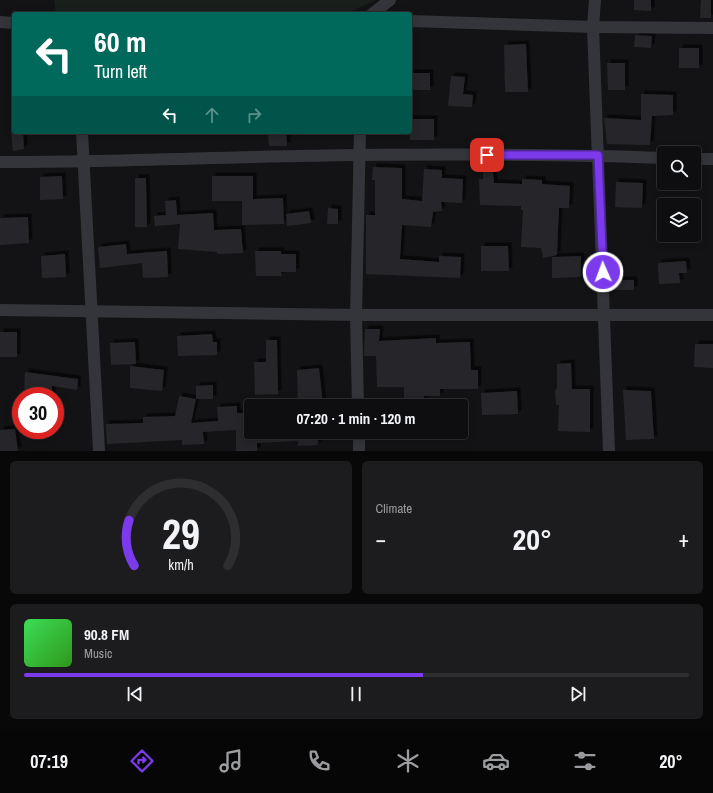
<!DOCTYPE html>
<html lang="en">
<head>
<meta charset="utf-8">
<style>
	:root { --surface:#0e0e10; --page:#1c1c1e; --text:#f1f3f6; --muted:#9b9c9f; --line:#2e2e30; --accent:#7c3aed }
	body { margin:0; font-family:"Archivo Narrow",sans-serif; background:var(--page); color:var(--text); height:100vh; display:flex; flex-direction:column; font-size:15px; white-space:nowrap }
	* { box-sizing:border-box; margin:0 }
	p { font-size:13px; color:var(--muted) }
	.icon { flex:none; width:22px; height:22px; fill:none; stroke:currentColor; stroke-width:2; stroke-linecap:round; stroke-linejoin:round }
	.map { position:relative; height:451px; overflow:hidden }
	.drawer { display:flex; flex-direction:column; gap:10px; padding:10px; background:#080809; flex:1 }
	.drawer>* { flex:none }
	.guide { position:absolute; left:12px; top:12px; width:400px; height:122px; border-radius:4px; box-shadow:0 2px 10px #0003,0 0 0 1px var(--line); background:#00695c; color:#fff; overflow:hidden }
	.buttons { position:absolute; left:657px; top:146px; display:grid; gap:8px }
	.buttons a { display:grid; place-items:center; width:44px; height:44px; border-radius:4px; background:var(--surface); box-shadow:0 2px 10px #0003,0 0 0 1px var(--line); font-size:20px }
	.speed { position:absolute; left:12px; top:387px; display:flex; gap:8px; font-size:20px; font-weight:700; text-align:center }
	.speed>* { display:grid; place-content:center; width:52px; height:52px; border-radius:50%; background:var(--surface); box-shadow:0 2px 10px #0003,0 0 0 1px var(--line); line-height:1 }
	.speed .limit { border:6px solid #d22; background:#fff; color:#111 }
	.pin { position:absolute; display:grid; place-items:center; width:34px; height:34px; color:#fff; margin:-17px; border-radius:8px; box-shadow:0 2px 6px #0006 }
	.me { position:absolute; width:44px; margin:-22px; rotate:358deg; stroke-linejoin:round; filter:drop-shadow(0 0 3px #0008) }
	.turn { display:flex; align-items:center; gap:14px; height:84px; padding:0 16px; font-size:18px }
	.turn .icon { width:52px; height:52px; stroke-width:2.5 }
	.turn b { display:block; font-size:28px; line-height:34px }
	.lanes { display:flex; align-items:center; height:38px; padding:0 16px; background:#0003; justify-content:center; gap:20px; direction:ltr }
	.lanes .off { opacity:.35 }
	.big { font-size:30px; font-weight:800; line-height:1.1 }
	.drawer .tile { flex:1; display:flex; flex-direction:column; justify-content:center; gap:6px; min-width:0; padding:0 14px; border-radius:6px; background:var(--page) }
	.drawer .dial { align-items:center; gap:0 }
	.dial svg { height:104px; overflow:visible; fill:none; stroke:var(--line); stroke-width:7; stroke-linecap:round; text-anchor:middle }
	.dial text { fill:var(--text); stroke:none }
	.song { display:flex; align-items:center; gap:12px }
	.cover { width:48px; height:48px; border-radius:6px; background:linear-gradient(135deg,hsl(130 70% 55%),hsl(110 70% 35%)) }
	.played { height:4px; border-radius:2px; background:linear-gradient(90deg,var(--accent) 60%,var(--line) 60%) }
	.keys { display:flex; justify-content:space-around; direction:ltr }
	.heat { display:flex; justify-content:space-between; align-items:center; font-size:22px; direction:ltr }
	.drawer .tiles { flex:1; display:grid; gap:10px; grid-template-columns:1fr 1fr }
	.tile:last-child { grid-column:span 2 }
	.trip { position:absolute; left:244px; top:399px; width:224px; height:40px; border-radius:4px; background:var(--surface); box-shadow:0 2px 10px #0003,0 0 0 1px var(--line); font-weight:800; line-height:40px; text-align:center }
	.tab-bar { display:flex; height:64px; justify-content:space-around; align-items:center; background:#060606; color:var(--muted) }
	.tab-bar .icon { width:28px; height:28px }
	.tab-bar .current { color:var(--accent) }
	.tab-bar b { font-size:18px; color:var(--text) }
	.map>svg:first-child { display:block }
	.green { fill:#19201b }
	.building { fill:#262629; filter:url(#shadow) }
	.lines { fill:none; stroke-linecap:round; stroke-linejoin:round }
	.minor { stroke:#34353a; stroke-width:12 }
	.route-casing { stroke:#51269a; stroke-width:10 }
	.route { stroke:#7c3aed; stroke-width:7 }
</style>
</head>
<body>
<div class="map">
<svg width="713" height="451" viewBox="0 0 713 451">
	<defs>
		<filter id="shadow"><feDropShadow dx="3.5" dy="-3.5" stdDeviation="0" flood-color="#0009"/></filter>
	</defs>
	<rect width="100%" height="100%" fill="#131315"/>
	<polygon class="green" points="54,0 376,0 345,14 56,14"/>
	<g class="building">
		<polygon points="634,0 651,0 651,11 634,10"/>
		<polygon points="701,0 711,0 711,18 700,18"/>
		<polygon points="635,35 652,36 651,48 634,47"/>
		<polygon points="526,44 528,92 505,92 504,45"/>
		<rect x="679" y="48" width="20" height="20"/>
		<polygon points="607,63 625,63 625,90 608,90"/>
		<polygon points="410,73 430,73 430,90 411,90"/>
		<polygon points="451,76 465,77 463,94 473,95 472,107 448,106"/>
		<polygon points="641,94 673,95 673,115 652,116 650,145 607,144 604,118 641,120"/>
		<rect x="410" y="119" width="24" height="21"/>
		<polygon points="11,132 23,132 24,149 13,151"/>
		<polygon points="268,132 286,132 287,146 269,146"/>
		<polygon points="373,167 402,168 402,199 422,201 424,169 442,170 442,178 463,179 462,203 441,202 442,211 433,212 431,227 402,225 400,259 439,262 439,256 461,257 460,278 366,274 366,215 375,215 375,180 372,180"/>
		<polygon points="493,171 494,183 522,184 522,179 542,180 542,184 570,186 569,208 559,208 557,255 543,258 541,248 521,247 523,210 521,210 521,206 480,205 479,179 483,179 483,172"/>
		<polygon points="62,176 63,199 40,200 40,177"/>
		<polygon points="212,176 253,176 253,199 283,198 284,224 242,225 242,201 212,201"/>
		<polygon points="135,178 146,178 147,227 135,227"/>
		<polygon points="616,182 643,183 642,208 615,207"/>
		<polygon points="176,200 177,215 213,213 214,230 241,229 243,253 217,254 217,252 178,249 180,224 155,226 154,216 166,215 165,201"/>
		<polygon points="328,208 338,209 338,224 327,224"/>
		<polygon points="309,211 311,223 287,226 286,214"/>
		<polygon points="28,217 29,243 0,245 0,218"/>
		<polygon points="126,244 127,254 167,251 168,277 143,278 142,263 100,268 98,247"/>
		<polygon points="481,246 508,246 509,271 481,271"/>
		<polygon points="255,251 281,251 281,254 296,254 296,272 281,272 282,276 256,276"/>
		<polygon points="65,254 66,277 42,278 41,256"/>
		<polygon points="581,256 581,277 552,278 552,257"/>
		<polygon points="686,261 687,273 679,273 680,283 659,284 658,263"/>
		<polygon points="611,280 634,280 634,290 610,290"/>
		<polygon points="365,329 380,329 379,341 436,338 436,343 470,342 471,370 478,370 478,389 440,389 440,396 424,396 424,401 404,401 404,387 377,387 376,356 364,356"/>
		<rect x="0" y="332" width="17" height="25"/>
		<polygon points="212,334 213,342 217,342 217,355 178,356 177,336"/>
		<polygon points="266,340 277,340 278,394 255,395 254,362 266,362"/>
		<polygon points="135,342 136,364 111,365 110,343"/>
		<polygon points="695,344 713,344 713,368 694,367"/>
		<polygon points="571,363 572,389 590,389 590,432 558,431 559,405 556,405 555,390 557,389 557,364"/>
		<polygon points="130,366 164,370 162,391 130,388"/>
		<polygon points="319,368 323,404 298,406 297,370"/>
		<polygon points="25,372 78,379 77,390 52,386 52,396 24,396"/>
		<polygon points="213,385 213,399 196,399 196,386"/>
		<polygon points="623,390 651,391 654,439 626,440"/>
		<polygon points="517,391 518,414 482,415 481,393"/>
		<polygon points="179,396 196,399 191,423 218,421 217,407 237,406 237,413 251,413 251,432 317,432 318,445 298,446 298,441 257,443 257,451 236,451 236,430 203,432 204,444 182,445 182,440 107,444 106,424 143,423 143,417 175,416"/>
		<polygon points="15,429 18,451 0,451 0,430"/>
	</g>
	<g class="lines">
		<g class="minor">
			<polyline points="595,0 593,27 609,451"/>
			<polyline points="372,14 390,0"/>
			<polyline points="410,21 593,27 713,28"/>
			<polyline points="0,22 14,23"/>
			<polyline points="82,132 99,451"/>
			<polyline points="694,159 713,159"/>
			<path d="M 0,162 C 120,162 240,156 360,155 C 461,154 563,154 664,158"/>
			<polyline points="0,310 356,315 713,315"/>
			<polyline points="358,406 356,315 360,132"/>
			<polyline points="359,432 359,451"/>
		</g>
	</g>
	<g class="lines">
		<g class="route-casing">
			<polyline id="route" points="487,155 598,155 603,272"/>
		</g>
		<use href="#route" class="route"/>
	</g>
</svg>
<div class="buttons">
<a><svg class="icon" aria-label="search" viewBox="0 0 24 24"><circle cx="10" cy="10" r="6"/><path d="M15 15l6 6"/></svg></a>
<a><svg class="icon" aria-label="layers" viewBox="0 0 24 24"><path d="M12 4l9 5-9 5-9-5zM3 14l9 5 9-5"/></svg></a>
</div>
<div class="speed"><div class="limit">30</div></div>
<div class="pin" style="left:487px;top:155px;background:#d93025"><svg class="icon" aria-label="arrive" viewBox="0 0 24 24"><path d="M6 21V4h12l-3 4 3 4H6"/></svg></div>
<svg class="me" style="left:603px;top:272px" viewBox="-20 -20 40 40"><circle r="17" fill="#7c3aed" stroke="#fff" stroke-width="3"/><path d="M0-11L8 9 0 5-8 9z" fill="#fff"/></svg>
<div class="trip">07:20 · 1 min · 120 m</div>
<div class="guide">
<div class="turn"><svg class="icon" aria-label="left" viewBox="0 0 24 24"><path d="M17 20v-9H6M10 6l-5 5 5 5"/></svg><div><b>60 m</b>Turn left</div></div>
<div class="lanes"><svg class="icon" aria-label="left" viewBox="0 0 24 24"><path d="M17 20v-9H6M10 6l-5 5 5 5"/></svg><svg class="icon off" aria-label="ahead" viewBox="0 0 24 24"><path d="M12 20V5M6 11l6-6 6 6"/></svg><svg class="icon off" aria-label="right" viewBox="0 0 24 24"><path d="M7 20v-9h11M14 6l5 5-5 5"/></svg></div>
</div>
</div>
<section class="drawer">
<div class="tiles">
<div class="tile dial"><svg viewBox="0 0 100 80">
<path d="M14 69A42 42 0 1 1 86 69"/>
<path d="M14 69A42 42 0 0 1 10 34" stroke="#7c3aed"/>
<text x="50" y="56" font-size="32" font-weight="700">29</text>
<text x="50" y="72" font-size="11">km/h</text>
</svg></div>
<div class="tile"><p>Climate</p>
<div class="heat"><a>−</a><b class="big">20°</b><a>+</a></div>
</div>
<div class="tile">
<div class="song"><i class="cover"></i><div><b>90.8 FM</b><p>Music</p></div></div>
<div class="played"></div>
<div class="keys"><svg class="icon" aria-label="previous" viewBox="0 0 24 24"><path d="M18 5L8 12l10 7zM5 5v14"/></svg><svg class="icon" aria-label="pause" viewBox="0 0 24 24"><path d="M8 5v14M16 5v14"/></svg><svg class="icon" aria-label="next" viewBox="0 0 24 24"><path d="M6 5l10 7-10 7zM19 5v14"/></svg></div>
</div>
</div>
</section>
<nav class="tab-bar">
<b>07:19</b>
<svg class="icon current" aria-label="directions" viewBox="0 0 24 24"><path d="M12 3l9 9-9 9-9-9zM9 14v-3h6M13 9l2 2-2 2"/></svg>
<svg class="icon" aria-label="music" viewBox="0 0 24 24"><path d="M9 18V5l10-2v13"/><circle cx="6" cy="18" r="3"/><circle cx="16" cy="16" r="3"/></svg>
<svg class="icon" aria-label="phone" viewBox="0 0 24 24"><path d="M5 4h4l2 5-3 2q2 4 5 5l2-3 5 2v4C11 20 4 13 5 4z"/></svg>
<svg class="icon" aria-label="climate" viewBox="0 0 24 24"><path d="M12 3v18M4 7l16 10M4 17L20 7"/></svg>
<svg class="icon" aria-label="car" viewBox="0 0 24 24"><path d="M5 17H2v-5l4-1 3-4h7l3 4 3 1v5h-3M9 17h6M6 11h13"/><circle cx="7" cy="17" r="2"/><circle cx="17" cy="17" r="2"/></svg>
<svg class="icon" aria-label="filters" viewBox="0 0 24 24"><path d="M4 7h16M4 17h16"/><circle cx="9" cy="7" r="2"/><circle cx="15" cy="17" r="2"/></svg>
<b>20°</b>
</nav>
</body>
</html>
